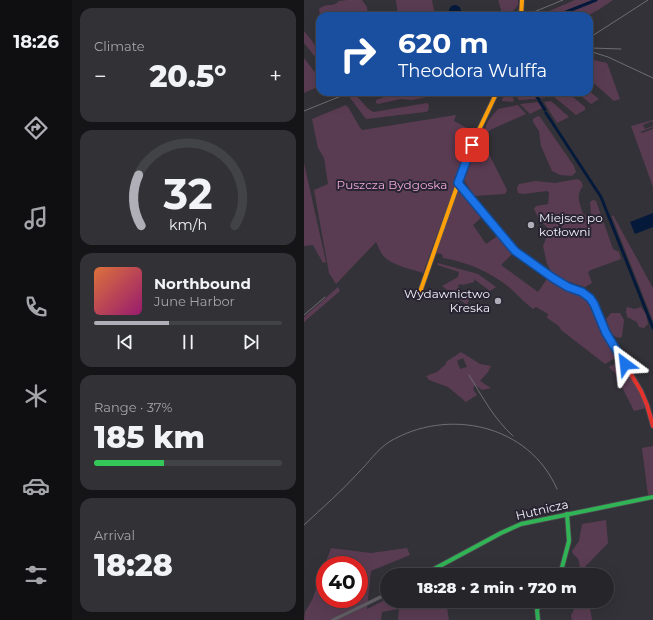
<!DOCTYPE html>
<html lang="en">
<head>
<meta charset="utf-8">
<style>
	:root { --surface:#26262a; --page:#323236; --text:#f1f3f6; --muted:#a4a5a8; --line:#424347; --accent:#b0aeb7 }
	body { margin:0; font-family:Montserrat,sans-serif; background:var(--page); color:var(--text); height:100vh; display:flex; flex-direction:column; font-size:15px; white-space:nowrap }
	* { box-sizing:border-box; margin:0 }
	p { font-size:13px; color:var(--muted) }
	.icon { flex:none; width:22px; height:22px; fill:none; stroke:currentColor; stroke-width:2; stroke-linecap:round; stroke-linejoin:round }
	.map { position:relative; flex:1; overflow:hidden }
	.sheet { display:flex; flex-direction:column; gap:8px; padding:8px; background:#151517; width:232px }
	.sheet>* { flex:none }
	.top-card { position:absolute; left:12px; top:12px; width:277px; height:84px; border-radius:12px; box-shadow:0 4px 16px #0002,0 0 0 1px var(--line); background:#1a4fa0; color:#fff; overflow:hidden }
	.speed { position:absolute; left:12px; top:556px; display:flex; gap:8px; font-size:20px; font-weight:700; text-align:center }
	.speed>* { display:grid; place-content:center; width:52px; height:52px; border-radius:50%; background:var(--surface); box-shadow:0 4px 16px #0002,0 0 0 1px var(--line); line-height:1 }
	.speed .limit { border:6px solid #d22; background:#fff; color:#111 }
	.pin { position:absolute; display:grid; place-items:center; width:34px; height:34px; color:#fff; margin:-17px; border-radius:8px; box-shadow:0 2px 6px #0006 }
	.me { position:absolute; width:44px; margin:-22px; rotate:330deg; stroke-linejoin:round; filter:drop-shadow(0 0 3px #0008) }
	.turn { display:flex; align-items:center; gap:14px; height:84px; padding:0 16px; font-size:18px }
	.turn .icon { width:52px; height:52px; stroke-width:2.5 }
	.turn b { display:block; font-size:28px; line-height:34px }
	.big { font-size:30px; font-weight:800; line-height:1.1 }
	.sheet .card { flex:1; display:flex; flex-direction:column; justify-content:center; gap:6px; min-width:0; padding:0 14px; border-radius:12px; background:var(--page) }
	.sheet .dial { align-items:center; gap:0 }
	.dial svg { height:104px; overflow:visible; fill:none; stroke:var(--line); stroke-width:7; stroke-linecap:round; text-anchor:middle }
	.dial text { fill:var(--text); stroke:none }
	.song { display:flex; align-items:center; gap:12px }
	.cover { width:48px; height:48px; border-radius:6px; background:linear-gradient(135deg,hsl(20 70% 55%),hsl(320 70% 35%)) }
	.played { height:4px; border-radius:2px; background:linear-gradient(90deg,var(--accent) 40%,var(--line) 40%) }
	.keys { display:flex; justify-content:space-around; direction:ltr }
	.heat { display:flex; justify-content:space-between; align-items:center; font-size:22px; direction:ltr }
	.charge { height:6px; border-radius:3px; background:linear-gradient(90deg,#34c759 37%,var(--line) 0) }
	.trip { position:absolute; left:76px; top:568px; width:234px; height:40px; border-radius:20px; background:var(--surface); box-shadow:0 4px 16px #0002,0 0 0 1px var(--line); font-weight:800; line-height:40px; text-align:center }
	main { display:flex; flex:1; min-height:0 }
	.tab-bar { display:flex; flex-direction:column; width:72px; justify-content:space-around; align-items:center; background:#0f0f11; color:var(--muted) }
	.tab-bar .icon { width:28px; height:28px }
	.tab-bar .current { color:var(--accent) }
	.tab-bar b { font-size:18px; color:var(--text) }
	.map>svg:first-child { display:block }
	.green { fill:#5a3c52; fill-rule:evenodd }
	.water { fill:#051a3b }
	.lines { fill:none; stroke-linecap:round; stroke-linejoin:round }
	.canal { stroke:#051a3b; stroke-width:3 }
	.street-casing { stroke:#4f4e54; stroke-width:4 }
	.fast-casing { stroke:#4f4e54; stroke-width:5.5 }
	.slow-casing { stroke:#4f4e54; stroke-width:5.5 }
	.jam-casing { stroke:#4f4e54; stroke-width:5.5 }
	.street { stroke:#626066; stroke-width:2.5 }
	.fast { stroke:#30b455; stroke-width:4 }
	.slow { stroke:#ff9f0a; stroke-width:4 }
	.jam { stroke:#e5322d; stroke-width:4 }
	.rail { stroke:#6e6e72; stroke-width:1 }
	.route-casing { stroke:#114b97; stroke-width:10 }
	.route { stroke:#1a73e8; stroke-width:7 }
	.poi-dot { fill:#b0aeb7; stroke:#282432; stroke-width:1.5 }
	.labels { text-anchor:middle; stroke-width:4; stroke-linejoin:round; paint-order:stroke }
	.park-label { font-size:12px; fill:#f0a8db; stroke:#282432 }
	.poi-label { font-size:12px; fill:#f3f1fb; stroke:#282432; text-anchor:start }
	.street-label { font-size:12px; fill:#f3f1fb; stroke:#282432 }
</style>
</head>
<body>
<main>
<nav class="tab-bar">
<b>18:26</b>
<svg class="icon current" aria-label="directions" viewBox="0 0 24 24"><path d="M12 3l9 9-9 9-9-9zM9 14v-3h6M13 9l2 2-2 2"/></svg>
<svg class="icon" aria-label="music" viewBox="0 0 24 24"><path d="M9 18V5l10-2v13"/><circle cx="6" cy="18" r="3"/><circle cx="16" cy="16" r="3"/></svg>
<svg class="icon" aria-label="phone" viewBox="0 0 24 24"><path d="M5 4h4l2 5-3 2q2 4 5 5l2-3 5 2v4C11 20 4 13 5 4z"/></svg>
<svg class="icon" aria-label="climate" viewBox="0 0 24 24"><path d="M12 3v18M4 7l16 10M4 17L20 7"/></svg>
<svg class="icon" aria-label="car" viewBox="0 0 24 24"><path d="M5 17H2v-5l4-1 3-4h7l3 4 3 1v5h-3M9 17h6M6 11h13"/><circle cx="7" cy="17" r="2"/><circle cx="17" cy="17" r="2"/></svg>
<svg class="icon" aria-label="filters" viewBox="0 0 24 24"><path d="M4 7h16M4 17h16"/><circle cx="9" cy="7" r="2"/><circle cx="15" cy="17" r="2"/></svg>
</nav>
<section class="sheet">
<div class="card"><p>Climate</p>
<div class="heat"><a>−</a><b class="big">20.5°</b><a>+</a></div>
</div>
<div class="card dial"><svg viewBox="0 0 100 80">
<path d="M14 69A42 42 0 1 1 86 69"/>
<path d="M14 69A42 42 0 0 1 12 30" stroke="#b0aeb7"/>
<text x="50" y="56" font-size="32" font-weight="700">32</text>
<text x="50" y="72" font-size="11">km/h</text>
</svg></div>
<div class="card">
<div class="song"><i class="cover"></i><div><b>Northbound</b><p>June Harbor</p></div></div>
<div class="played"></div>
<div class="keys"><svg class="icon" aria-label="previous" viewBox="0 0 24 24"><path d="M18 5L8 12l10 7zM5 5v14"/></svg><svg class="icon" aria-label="pause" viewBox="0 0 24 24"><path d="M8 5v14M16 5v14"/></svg><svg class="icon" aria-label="next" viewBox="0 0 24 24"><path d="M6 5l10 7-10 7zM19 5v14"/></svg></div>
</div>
<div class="card"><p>Range · 37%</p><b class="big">185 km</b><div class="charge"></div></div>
<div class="card"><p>Arrival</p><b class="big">18:28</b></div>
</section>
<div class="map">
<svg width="349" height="620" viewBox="0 0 349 620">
	<rect width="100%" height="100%" fill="#333238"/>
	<g class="green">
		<path d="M 44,0 L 58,0 L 63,7 L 64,16 L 16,16 L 15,9 C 22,2 30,8 35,1 Z"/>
		<polygon points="92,0 128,0 131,16 94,16"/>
		<polygon points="194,0 214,0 214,5 205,16 199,16"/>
		<polygon points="271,0 309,0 294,10 283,16 240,16 245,11"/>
		<path d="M 0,31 C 8,41 16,49 16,63 L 0,43 Z"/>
		<polygon points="0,58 16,79 16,86 0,93"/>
		<polygon points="285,59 303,63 316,99 310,101 285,79"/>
		<polygon points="285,91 295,99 287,104 272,92"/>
		<polygon points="94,92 127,92 127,96 108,100 97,99 74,104 72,103 72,100"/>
		<polygon points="131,92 160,92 134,97 132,96"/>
		<polygon points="205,92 210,99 209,102 198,101 198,99"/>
		<polygon points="209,92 228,92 232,99 215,100"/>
		<polygon points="233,92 263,92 281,107 281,110 272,115 249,96 236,98"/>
		<path d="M 48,94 C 58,97 60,109 70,112 L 123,103 L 125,105 L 124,111 L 121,112 L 62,119 L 46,98 Z"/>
		<polygon points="247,101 265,117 253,123 240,102"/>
		<polygon points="234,102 238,108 226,114 216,104"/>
		<path d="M 42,105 C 49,113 52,123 58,130 L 152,115 L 150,121 L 163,128 L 172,128 L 119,273 C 108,269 85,265 78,254 C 76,251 74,246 72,242 L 32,284 L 25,273 L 10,190 L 24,184 L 20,158 L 14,148 L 8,119 Z"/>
		<polygon points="214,105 222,114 186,130 182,136 179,134 184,121 194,109"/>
		<polygon points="234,116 236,117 270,166 272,172 268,176 256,175 248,171 237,146 235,131 229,122 229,119"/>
		<polygon points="349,120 349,123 348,121 339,125 341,129 349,126 349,127 336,132 338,133 349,129 349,187 327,126"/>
		<polygon points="184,152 203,190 201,194 170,196 160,180 165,161"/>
		<polygon points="0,163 22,262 19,263 9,245 0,246"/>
		<path d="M 273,179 L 277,181 L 279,186 C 271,196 276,203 279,214 L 283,216 L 287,214 L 286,202 L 289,200 L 292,201 L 309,249 L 315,252 L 317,259 L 287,270 L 284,272 L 288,283 L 281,287 L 260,280 L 247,271 L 243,264 L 239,246 L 245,231 L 244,228 L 236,221 L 230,209 L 232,206 L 244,204 L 245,192 L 243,191 L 219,194 L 214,193 L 213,188 L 215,184 L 231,181 L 251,183 Z"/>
		<path d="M 156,188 L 179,216 L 169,225 L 182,244 L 195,235 L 210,252 L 197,265 L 234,292 L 245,276 L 261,288 L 279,294 L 288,304 L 301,337 L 313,357 L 301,364 L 257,330 L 255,326 L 243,318 L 244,314 L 232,307 L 229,309 C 221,303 214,295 206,288 C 187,272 163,262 139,258 L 138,254 L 129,253 L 154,189 Z"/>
		<polygon points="309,215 349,288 349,321 308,217"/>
		<polygon points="134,263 174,274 192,287 186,291 170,279 170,282 159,285 157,284 154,285 156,294 165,299 163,305 138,286 154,277 155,272 133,265"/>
		<polygon points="34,287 36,291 0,322 0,317"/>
		<polygon points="323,307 331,309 337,307 342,314 344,324 340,328 335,327 333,322 323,317 322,311"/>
		<path d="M 307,313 L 316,313 L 320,320 L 318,337 C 308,341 304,326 302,319 Z"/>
		<path d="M 157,352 L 176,364 L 187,366 L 184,372 L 176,381 L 187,388 L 178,390 L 171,385 L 169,389 L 173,395 L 162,402 L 144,387 L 125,380 L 122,376 L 133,372 L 142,364 L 142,362 ZM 159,358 L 163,367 L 156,369 L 153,361 Z"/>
		<polygon points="316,361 336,392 342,408 330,411 311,373 305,367"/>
		<polygon points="349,446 349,494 344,495 338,448"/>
		<path d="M 302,520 L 304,543 L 280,568 L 281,575 L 275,575 C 275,566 278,560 269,554 L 268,551 L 275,541 L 278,524 Z"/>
		<path d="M 27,548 L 67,553 L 103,548 L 106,555 L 67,571 L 63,609 L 83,599 L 83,601 L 142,601 L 145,620 L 94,620 L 95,609 L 78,612 L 77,620 L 0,620 L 1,612 L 8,600 ZM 21,565 L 55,565 L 55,599 L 21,599 Z"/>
		<polygon points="272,601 285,601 288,620 268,620 267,616 270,609"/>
	</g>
	<g class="water">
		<circle cx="151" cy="11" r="6"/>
		<polygon points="349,213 349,227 331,234 326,222"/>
	</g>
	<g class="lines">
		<g class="canal">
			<polyline points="252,16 292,0"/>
			<polyline points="231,92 235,100"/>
			<polyline points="236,102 241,110"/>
			<polyline points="242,113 297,197 349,328"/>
		</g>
		<g class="street-casing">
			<polyline id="street" points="29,620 83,594"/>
		</g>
		<g class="fast-casing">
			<g id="fast">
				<polyline points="119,575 197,533 217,524 349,497"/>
				<polyline points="256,575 265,541 263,514"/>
				<polyline points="234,620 233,610 238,601"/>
			</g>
		</g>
		<g class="slow-casing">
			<g id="slow">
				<polyline points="217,16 218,0"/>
				<polyline points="116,292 162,161 172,136 193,92"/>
			</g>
		</g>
		<g class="jam-casing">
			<polyline id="jam" points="154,183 211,251 249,278 286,298 290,304 302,333 337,391 343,405 349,426"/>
		</g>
		<use href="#street" class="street"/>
		<use href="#fast" class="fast"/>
		<use href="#slow" class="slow"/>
		<use href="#jam" class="jam"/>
		<g class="rail">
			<polyline points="220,16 259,0"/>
			<polyline points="285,38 344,0"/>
			<polyline points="287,48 317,49"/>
			<polyline points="285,51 304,57 349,78"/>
			<polyline points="0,111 47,92"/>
			<polyline points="0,315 21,297"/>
			<path d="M 165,375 C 178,396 190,419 209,436"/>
			<path d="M 0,525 C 18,508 38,491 55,472 C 65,462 73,450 85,442 C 143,407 225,424 253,489"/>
		</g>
	</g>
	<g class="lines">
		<g class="route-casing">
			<polyline id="route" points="168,145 154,183 211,251 249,278 264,287 278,292 286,298 290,304 302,333 321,364"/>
		</g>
		<use href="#route" class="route"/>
	</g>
	<g class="poi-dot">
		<circle cx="227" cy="225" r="4"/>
		<circle cx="194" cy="301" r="4"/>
	</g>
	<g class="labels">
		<g class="park-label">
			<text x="88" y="189">Puszcza Bydgoska</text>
		</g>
		<g class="poi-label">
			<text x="235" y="222">Miejsce po<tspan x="235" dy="14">kotłowni</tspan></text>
			<text x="186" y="298" text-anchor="end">Wydawnictwo<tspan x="186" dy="14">Kreska</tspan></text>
		</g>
		<g class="street-label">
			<text transform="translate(238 510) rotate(-13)" y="4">Hutnicza</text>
		</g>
	</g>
</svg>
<div class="speed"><div class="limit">40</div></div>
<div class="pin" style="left:168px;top:145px;background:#d93025"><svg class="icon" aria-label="arrive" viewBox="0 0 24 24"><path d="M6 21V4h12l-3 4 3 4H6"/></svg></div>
<svg class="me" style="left:321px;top:364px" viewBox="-20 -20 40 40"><path d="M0-17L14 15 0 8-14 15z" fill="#1a73e8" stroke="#fff" stroke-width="4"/></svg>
<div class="trip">18:28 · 2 min · 720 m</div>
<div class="top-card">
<div class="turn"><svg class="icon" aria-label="right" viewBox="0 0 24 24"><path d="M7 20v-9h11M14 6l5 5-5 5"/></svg><div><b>620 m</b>Theodora Wulffa</div></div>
</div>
</div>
</main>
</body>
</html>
